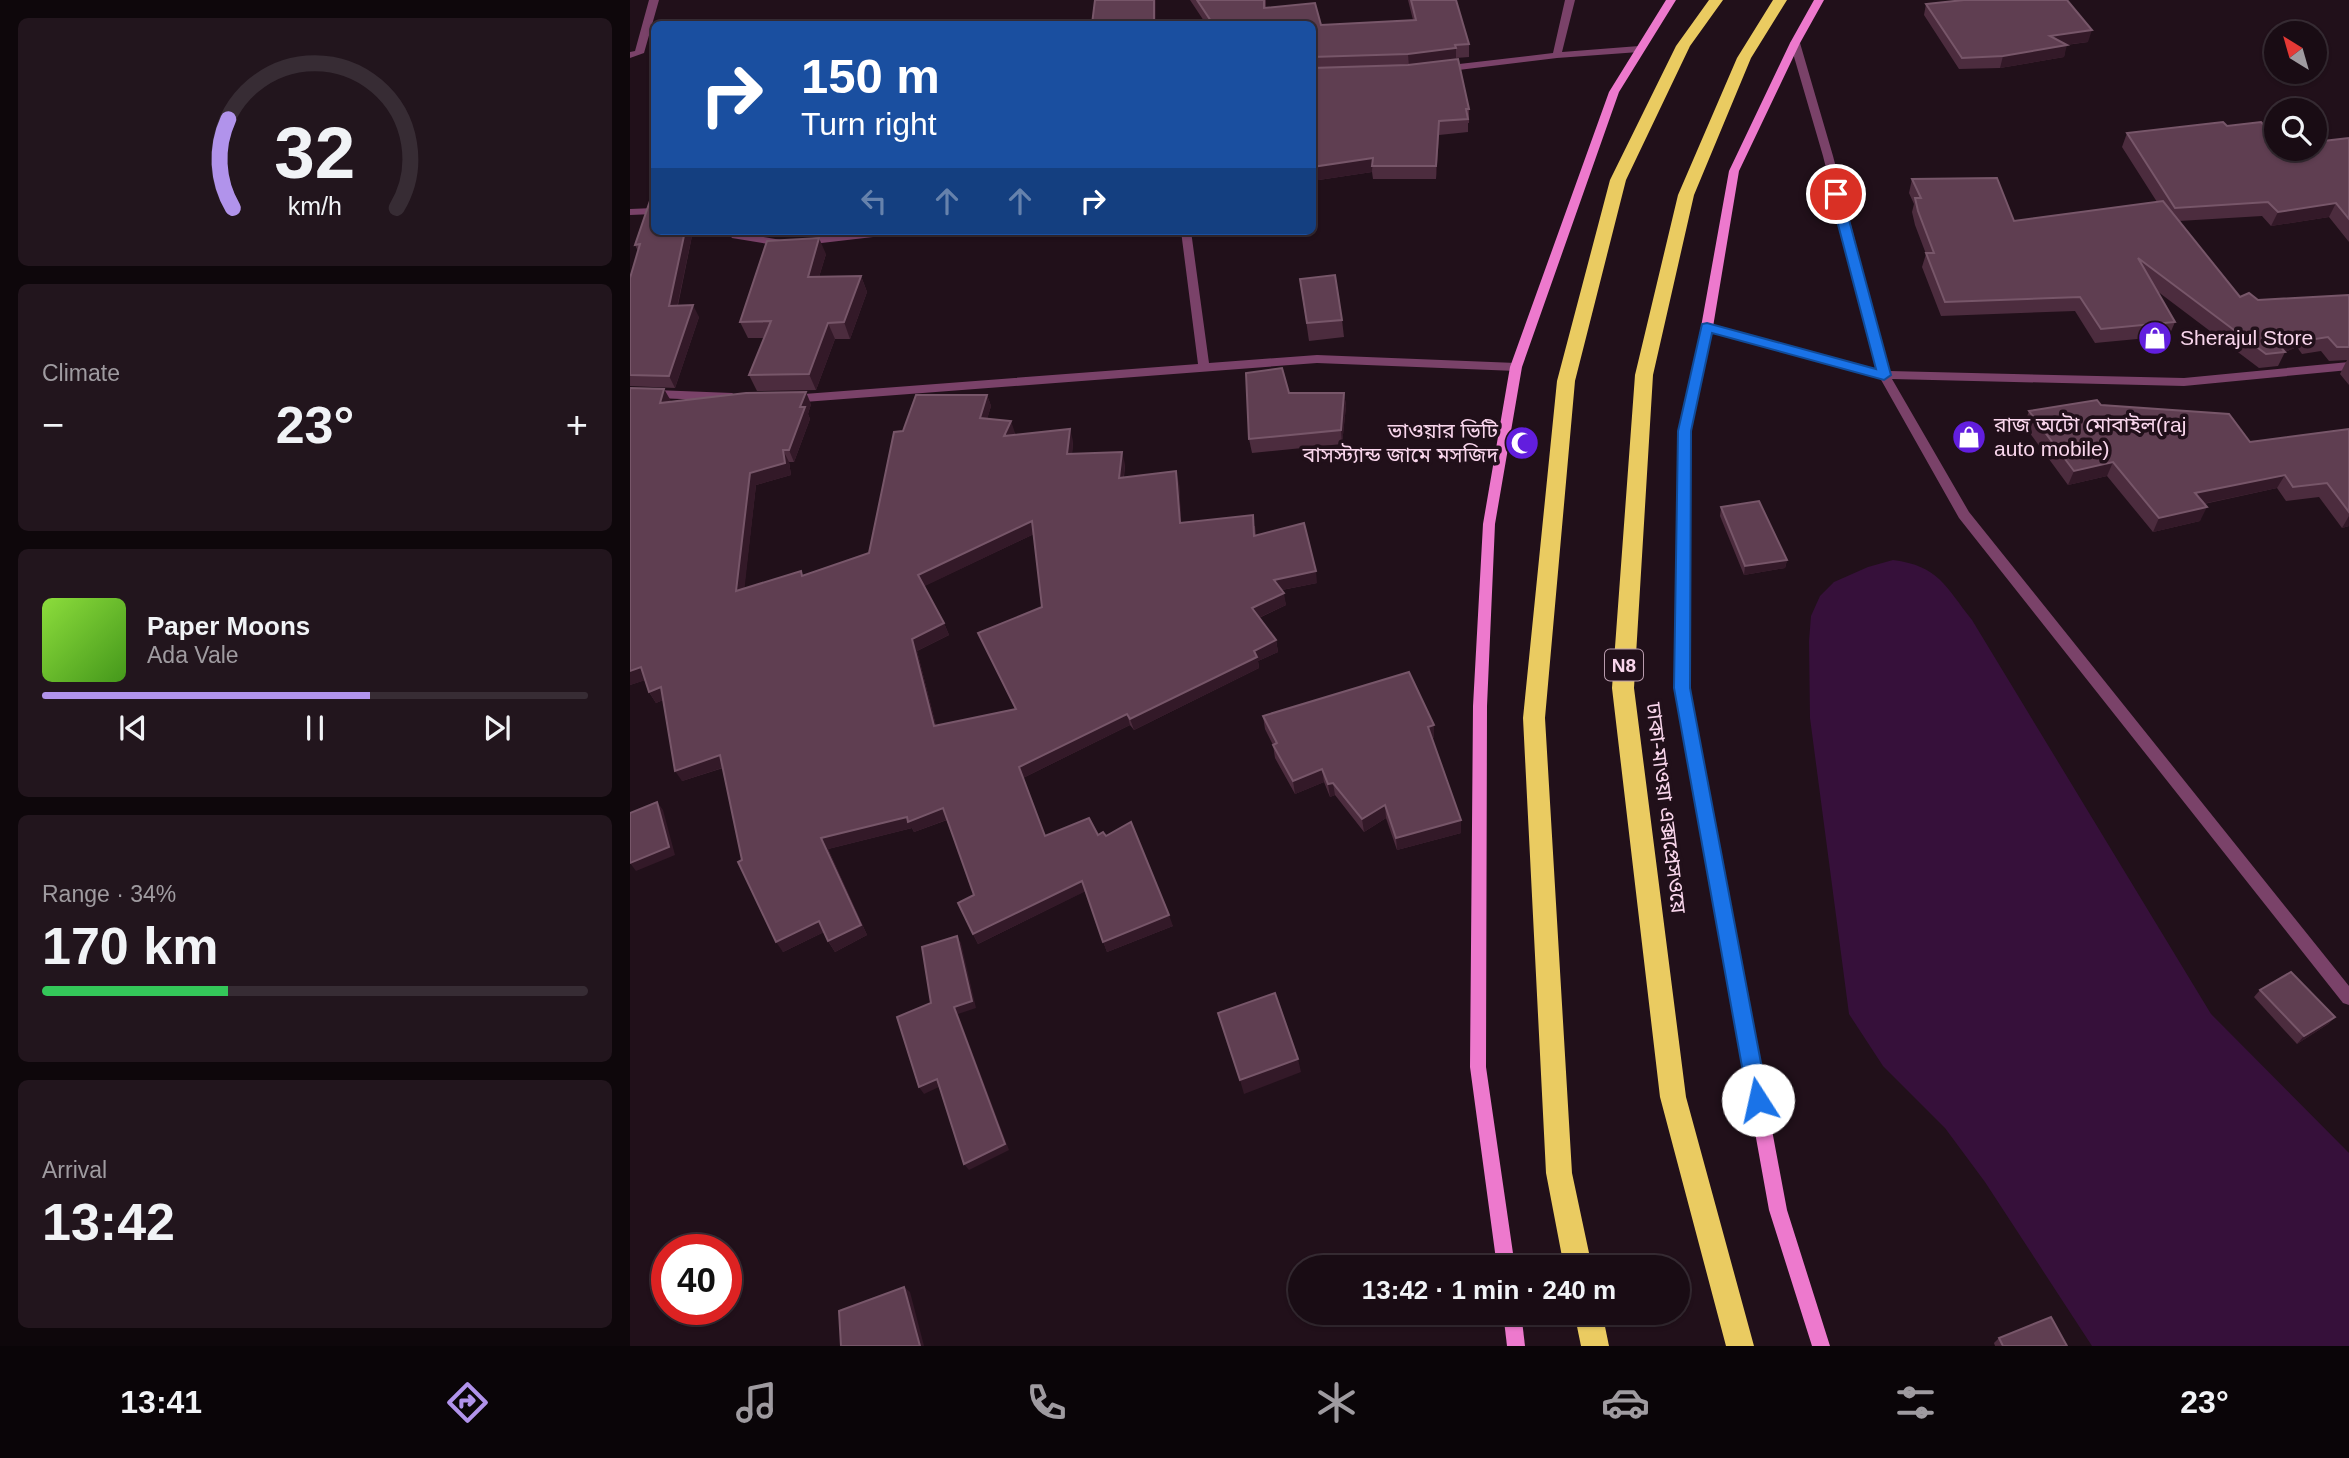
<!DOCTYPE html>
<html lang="en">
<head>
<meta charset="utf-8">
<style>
	:root { --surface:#190c14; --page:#22151d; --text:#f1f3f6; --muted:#9f9ba0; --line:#372c34; --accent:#b193eb }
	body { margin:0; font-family:Helvetica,"Noto Sans Bengali",sans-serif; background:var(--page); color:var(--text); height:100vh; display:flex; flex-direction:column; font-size:26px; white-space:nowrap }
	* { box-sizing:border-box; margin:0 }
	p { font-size:23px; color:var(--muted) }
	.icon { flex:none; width:38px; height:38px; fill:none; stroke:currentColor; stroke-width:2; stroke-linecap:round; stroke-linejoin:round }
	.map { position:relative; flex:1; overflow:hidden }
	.side { display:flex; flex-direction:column; gap:18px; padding:18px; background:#0e070b; width:630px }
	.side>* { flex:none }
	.hud { position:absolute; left:21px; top:21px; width:665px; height:214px; border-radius:10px; box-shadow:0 2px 5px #0004,0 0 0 2px var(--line); background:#1a4fa0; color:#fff; overflow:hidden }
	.needle { width:46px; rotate:323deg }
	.buttons { position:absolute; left:1634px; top:21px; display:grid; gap:14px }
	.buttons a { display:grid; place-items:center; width:63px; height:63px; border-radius:50%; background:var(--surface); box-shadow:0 2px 5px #0004,0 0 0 2px var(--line); font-size:35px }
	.speed { position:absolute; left:21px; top:1234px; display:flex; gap:14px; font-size:35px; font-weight:700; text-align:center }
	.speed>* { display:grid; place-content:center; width:91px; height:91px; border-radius:50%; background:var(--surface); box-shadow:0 2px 5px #0004,0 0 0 2px var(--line); line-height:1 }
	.speed .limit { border:10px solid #d22; background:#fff; color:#111 }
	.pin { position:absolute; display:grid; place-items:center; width:60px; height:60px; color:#fff; margin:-30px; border:4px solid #fff; border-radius:50%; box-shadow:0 2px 7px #0007 }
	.me { position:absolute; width:77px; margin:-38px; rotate:350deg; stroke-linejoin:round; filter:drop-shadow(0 0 5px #0008) }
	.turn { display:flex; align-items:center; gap:24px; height:147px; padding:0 35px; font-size:32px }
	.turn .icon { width:91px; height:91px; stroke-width:2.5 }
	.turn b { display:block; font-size:49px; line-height:60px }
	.lanes { display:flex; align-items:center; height:66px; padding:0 35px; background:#0003; justify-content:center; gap:35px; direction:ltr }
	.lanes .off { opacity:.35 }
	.big { font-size:52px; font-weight:700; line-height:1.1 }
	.side .card { flex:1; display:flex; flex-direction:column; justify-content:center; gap:10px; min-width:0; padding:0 24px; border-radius:10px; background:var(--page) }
	.side .dial { align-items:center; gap:0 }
	.dial svg { height:182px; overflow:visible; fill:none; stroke:var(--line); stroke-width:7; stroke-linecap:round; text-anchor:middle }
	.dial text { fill:var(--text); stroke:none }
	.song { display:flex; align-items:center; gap:21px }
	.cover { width:84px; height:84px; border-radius:10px; background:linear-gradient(135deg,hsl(90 70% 55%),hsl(100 70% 35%)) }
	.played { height:7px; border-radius:4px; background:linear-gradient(90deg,var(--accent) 60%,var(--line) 60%) }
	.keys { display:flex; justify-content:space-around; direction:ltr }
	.heat { display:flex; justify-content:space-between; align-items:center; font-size:38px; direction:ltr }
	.charge { height:10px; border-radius:5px; background:linear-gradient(90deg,#34c759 34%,var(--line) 0) }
	.trip { position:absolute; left:658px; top:1255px; width:402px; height:70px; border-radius:35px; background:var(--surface); box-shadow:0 2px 5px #0004,0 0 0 2px var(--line); font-weight:700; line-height:70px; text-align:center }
	.tabs { display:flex; height:112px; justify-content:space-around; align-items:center; background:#0a0508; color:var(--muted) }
	.tabs .icon { width:49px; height:49px }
	.tabs .active { color:var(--accent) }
	.tabs b { font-size:32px; color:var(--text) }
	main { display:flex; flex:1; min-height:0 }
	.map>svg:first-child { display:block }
	.water { fill:#36103a }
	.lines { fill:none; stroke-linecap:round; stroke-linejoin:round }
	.street { fill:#7a4269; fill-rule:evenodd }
	.secondary { fill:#ed79cd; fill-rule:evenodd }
	.highway { fill:#eacb61; fill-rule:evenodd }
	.wall { fill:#4c2c3e; fill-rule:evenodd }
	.shaded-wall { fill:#331928 }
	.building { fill:#5f3e51; stroke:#775669; stroke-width:2; fill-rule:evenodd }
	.route { fill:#1a73e8; stroke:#114b97; stroke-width:2 }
	.labels { text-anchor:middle; stroke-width:7; stroke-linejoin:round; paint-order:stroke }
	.shield { fill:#21101a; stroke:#b89bad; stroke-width:2 }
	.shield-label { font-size:19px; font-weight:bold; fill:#f9d6ec }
	.poi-label { font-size:21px; fill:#f9d6ec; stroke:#21101a; text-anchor:start }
	.street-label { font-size:21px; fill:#f9d6ec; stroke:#21101a }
</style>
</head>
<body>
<main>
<section class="side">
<div class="card dial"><svg viewBox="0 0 100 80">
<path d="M14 69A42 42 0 1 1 86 69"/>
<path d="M14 69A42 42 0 0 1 12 30" stroke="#b193eb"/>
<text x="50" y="56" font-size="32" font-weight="700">32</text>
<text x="50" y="72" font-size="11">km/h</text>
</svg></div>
<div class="card"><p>Climate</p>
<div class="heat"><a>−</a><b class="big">23°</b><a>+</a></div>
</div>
<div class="card">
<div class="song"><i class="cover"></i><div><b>Paper Moons</b><p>Ada Vale</p></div></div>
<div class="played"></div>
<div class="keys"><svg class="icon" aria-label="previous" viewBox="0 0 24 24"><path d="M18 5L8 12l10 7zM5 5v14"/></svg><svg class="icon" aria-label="pause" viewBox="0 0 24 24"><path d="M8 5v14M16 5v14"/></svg><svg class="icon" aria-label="next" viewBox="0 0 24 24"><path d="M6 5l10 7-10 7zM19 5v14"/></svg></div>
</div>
<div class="card"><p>Range · 34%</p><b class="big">170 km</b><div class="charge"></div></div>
<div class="card"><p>Arrival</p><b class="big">13:42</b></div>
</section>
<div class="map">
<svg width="1719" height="1346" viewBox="0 0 1719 1346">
	<rect width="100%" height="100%" fill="#21101a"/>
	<path class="water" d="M 1263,560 C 1309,566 1315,586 1342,620 L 1581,1014 L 1719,1153 L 1719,1346 L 1462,1346 L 1355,1182 L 1315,1128 L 1253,1066 L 1219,1014 L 1180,718 L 1179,641 L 1181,616 L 1190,596 L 1204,582 L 1238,567 Z"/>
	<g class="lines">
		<g class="street">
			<polygon points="19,0 29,0 14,53 0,58 0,52 5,51"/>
			<polygon points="935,0 945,0 932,52 1009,46 1014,49 1009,52 927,58 812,72 807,69 812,66 923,53"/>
			<polygon points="1162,41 1170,43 1203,156 1259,371 1554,378 1719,362 1719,370 1554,386 1262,379 1339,512 1719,986 1719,1005 1713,1003 1329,518 1250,378 1073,330 1071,327 1077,323 1247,369 1193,156 1160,43"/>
			<polygon points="24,208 24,214 0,215 0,209"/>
			<polygon points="97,231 108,231 109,233 157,241 241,231 274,231 269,234 157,247 102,238"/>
			<polygon points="551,231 561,231 579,363 687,355 886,363 892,367 886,371 687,363 161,403 155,399 161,395 568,364"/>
			<polygon points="0,389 102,393 108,397 102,401 0,397"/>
		</g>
		<g class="secondary">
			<polygon points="1036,0 1046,0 989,92 892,367 865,524 857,706 856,1067 885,1267 867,1267 840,1067 843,706 853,524 880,367 979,92"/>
			<polygon points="1184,0 1194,0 1170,43 1109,171 1083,327 1061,431 1059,688 1157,1210 1200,1346 1182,1346 1139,1210 1045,688 1049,431 1071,327 1099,171 1160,43"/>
			<polygon points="873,1312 891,1312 895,1346 877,1346"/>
		</g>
		<g class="highway">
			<polygon points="1079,0 1093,0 1060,46 996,180 945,381 915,718 942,1173 962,1267 934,1267 916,1173 893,718 927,381 980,180 1046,46"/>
			<polygon points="1143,0 1157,0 1121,58 1064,195 1023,375 1004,688 1056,1097 1124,1346 1096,1346 1030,1097 982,688 1005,375 1048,195 1107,58"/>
			<polygon points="944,1312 972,1312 979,1346 951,1346"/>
		</g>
	</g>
	<g class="wall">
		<polygon points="560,0 636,0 636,8 691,25 783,20 778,0 826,0 839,44 839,57 826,58 839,109 839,123 838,123 838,132 809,135 806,179 743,179 742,172 682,181 682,24 576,24"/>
		<polygon points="1296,4 1458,42 1436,45 1434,57 1370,68 1329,69 1294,15"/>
		<polygon points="1597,126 1647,149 1719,138 1719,242 1699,217 1641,226 1632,216 1549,221 1610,297 1628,300 1719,295 1719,385 1710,374 1717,360 1699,361 1691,351 1672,354 1667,347 1655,352 1648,366 1629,368 1527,291 1545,322 1539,336 1465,343 1445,311 1311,316 1292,267 1296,254 1285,225 1282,212 1284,204 1279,193 1282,179 1384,221 1527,202 1492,147 1497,133"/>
		<polygon points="24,231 63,231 48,305 69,317 45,388 0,386 0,278 8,251 5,245"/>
		<polygon points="196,254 189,277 231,276 237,292 220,339 205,339 186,390 127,391 119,375 134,338 118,338 110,322"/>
		<polygon points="670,279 712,320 714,337 679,341"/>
		<path d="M 0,388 L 34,389 L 40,402 L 181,404 L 178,414 L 180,419 L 164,462 L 159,462 L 161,475 L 126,485 L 114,588 L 173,575 L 239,553 L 273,431 L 357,395 L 361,406 L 357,419 L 385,433 L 384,435 L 443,441 L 442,454 L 495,464 L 494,477 L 549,483 L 551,522 L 625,526 L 626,536 L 687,583 L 652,590 L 656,605 L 629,618 L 646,640 L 648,652 L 628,661 L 629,668 L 504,730 L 500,725 L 393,778 L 415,836 L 468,835 L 543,926 L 477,952 L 455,891 L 348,944 L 343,934 L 344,895 L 317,820 L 284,832 L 282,828 L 198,849 L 237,935 L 205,952 L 198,941 L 194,932 L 153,952 L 112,860 L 93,768 L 52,781 L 33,700 L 26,703 L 19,692 L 15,680 L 0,685 ZM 404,534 L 412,607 L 348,633 L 385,709 L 306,726 L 287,651 L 319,635 L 314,623 L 294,586 Z"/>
		<polygon points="659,393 714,393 716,406 712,444 622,453 619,439"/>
		<polygon points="1471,405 1620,442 1719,429 1719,526 1712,528 1689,497 1656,501 1647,488 1574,504 1570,521 1523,532 1477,476 1438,485 1394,425 1399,411"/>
		<polygon points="1091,507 1157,560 1155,568 1114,575 1090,516"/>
		<polygon points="633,716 804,725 804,738 802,738 831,820 831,833 767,850 756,818 734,832 705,795 700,797 694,782 665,794 645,758 643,745 635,729"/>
		<polygon points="1630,990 1705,1017 1698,1024 1667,1044 1624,997"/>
		<polygon points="1369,1338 1437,1346 1365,1346 1364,1343"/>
	</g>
	<g class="shaded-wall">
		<rect x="524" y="0" width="2" height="24"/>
		<polygon points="1462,30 1458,42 1417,47 1420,36"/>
		<polygon points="1437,45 1434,57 1370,68 1373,56"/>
		<polygon points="826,48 826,62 779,67 778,54"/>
		<polygon points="809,121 809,135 806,179 806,166"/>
		<polygon points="743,158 742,172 682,181 682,167"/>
		<polygon points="1706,203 1699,217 1641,226 1648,212"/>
		<polygon points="55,231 63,231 45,317 39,306"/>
		<polygon points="189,238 196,254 184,293 178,277"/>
		<polygon points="231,276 237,292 220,339 214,322"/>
		<polygon points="63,305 69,317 45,388 39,376"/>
		<polygon points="198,323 205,339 186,390 179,374"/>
		<polygon points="1674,333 1667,347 1655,352 1648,344"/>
		<polygon points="34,389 41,401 36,415 30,403"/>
		<polygon points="176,392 181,404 178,414 180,419 164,462 159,450 170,407"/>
		<polygon points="714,393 716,406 712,444 711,430"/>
		<polygon points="357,395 361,406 354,430 350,418"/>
		<polygon points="381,421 385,433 378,447 374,436"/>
		<polygon points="440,429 443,441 441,466 437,454"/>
		<polygon points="153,450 159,462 161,475 126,485 113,602 106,591 120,473"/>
		<polygon points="492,452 495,464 492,490 489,478"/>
		<polygon points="1483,462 1477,476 1438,485 1444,471"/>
		<polygon points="546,471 549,483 552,534 550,523"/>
		<polygon points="1655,475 1647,488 1558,507 1565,493"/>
		<polygon points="1577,507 1570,521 1523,532 1529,518"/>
		<polygon points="1719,516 1719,526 1712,528"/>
		<polygon points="402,521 406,533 293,587 288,575"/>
		<polygon points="1157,560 1155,568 1114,575 1115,566"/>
		<polygon points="686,571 687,583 646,591 644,580"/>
		<polygon points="654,593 656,605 624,620 622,608"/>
		<polygon points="314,623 319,635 287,651 309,737 304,726 282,639"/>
		<polygon points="646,640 648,652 628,661 629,668 504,730 500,719 624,651"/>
		<polygon points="11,667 19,679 0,685 0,671"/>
		<polygon points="31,687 38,698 26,703 19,692"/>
		<polygon points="497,714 500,725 393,778 389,767"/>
		<polygon points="804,725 804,738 799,740 798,727"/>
		<polygon points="90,755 98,766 52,781 45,771"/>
		<polygon points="692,769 694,782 665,794 663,781"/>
		<polygon points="703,783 705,795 700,797 698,784"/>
		<polygon points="27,802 33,810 45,855 6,871 0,863"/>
		<polygon points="755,805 756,818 734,832 732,819"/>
		<polygon points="313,808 319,819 284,832 282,828 198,849 237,935 205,952 198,941 191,838"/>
		<polygon points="831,820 831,833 767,850 766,838"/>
		<polygon points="452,881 456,891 348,944 343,934"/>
		<polygon points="539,915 543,926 477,952 473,942"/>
		<polygon points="189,921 196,931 153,952 146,942"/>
		<polygon points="327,936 331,943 346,1008 328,1014 379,1150 339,1170 334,1164 324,1007"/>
		<polygon points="1705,1017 1698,1024 1667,1044 1674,1036"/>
		<polygon points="668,1059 671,1072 614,1094 610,1080"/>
		<polygon points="307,1079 311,1086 294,1094 289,1087"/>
		<polygon points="274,1287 280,1292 294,1346 290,1346"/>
	</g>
	<g class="building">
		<polygon points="465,0 524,0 524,24 462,24"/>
		<polygon points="567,0 634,0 634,8 685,3 691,25 786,20 781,0 826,0 839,44 825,45 826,48 778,54 682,57 682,24 583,24"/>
		<polygon points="1334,0 1437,0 1462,30 1420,36 1437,45 1373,56 1332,58 1296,4"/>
		<polygon points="828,59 839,109 836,109 838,119 809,121 806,166 742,166 743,158 682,167 682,68 778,65"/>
		<polygon points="1593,122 1597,126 1631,122 1647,139 1647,149 1685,149 1685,142 1719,138 1719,219 1706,203 1648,212 1638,202 1545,208 1497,133"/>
		<polygon points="1367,178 1384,221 1533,201 1610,297 1619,293 1628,300 1719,295 1719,347 1707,347 1698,337 1679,340 1674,333 1648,344 1655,352 1636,354 1508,258 1545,322 1471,329 1450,297 1315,302 1296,253 1304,253 1288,211 1285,198 1291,198 1282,179"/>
		<polygon points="24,189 24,231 55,231 39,306 63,305 39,376 0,375 0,278 10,244 5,245"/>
		<polygon points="189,238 178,277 231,276 214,322 198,323 179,374 119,375 141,321 110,322 137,241"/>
		<polygon points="705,275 712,320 677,323 670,279"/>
		<polygon points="652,368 659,393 714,393 711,430 619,439 616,373"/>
		<path d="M 0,388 L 34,389 L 30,403 L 116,393 L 176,392 L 170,407 L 175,407 L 159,450 L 153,450 L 155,463 L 120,473 L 106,591 L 171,571 L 172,576 L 239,553 L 264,432 L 273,431 L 286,395 L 357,395 L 350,418 L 381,421 L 374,436 L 440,429 L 437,454 L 492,452 L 489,478 L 546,471 L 550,523 L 623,515 L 624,536 L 674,523 L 686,571 L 644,580 L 654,593 L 622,608 L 646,640 L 624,651 L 627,657 L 500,719 L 497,714 L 389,767 L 415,836 L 459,818 L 468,835 L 473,832 L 476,836 L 501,822 L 539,915 L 473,942 L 452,881 L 343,934 L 328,903 L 344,895 L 313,808 L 278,822 L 277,817 L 191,838 L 231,925 L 198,941 L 189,921 L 146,942 L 108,862 L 112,860 L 90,755 L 45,771 L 31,687 L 19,692 L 11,667 L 0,671 ZM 402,521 L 412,607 L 348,633 L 386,709 L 304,726 L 282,639 L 314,623 L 288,575 Z"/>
		<polygon points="1467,400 1471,405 1599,414 1620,442 1719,429 1719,512 1697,483 1663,487 1655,475 1565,493 1577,507 1529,518 1483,462 1444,471 1399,411"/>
		<polygon points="1129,501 1157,560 1115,566 1091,507"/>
		<polygon points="779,672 804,725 798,727 831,820 766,838 755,805 732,819 703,783 698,784 692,769 663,781 643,745 647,743 633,716"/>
		<polygon points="27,802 39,847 0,863 0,813"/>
		<polygon points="327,936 342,1001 324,1007 375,1144 334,1164 307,1079 289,1087 267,1017 301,1003 292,947"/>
		<polygon points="1661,972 1705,1017 1674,1036 1630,990"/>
		<polygon points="645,993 668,1059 610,1080 588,1013"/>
		<polygon points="274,1287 290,1346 211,1346 209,1311"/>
		<polygon points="1421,1317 1437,1346 1373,1346 1369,1338"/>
	</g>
	<polygon class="route" points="1206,190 1212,194 1261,375 1254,380 1082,333 1061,431 1060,688 1138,1100 1135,1107 1128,1109 1121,1107 1118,1100 1044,688 1048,431 1072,324 1077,323 1246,369 1200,194"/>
	<defs>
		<g id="shop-disc" transform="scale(1.75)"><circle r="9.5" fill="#621ede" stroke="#21101a"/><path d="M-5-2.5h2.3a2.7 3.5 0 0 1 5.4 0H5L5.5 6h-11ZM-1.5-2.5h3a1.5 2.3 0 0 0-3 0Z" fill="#fff"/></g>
		<g id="mosque-disc" transform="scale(1.75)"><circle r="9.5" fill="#621ede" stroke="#21101a"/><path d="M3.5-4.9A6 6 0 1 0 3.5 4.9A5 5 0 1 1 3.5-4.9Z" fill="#fff"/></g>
	</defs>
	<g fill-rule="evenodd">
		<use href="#shop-disc" x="1525" y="338"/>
		<use href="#shop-disc" x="1339" y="437"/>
		<use href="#mosque-disc" x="892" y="443"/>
	</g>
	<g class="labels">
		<rect class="shield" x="975" y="649.5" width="38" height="31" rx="5"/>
		<g class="shield-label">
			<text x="994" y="672">N8</text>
		</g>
		<g class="poi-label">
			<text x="1550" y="345">Sherajul Store</text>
			<text x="1364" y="432">রাজ অটো মোবাইল(raj<tspan x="1364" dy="24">auto mobile)</tspan></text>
			<text x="868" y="438" text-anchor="end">ভাওয়ার ভিটি<tspan x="868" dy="24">বাসস্ট্যান্ড জামে মসজিদ</tspan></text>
		</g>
		<g class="street-label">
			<text transform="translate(1036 808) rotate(83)" y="7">ঢাকা-মাওয়া এক্সপ্রেসওয়ে</text>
		</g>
	</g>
</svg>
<div class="buttons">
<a><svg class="needle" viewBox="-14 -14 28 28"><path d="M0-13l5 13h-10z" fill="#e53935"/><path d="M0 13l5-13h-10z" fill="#9f9ba0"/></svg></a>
<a><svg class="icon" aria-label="search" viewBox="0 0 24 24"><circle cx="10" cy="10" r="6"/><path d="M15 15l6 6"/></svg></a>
</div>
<div class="speed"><div class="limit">40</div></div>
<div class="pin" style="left:1206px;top:194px;background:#d93025"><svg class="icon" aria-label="arrive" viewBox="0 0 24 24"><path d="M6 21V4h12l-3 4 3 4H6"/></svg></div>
<svg class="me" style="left:1128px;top:1100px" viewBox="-20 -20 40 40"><circle r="19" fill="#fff"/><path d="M0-13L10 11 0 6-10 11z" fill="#1a73e8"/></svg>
<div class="trip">13:42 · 1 min · 240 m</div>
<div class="hud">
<div class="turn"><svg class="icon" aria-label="right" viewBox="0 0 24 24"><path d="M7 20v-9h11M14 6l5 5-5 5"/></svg><div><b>150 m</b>Turn right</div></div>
<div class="lanes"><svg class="icon off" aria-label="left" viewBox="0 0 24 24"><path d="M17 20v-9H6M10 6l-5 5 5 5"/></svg><svg class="icon off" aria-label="ahead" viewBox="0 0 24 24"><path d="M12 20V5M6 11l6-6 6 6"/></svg><svg class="icon off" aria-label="ahead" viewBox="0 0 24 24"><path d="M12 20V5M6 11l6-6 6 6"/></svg><svg class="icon" aria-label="right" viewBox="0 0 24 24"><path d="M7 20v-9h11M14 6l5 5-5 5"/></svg></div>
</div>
</div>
</main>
<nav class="tabs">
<b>13:41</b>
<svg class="icon active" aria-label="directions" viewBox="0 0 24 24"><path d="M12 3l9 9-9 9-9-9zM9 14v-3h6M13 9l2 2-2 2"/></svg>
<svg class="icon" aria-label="music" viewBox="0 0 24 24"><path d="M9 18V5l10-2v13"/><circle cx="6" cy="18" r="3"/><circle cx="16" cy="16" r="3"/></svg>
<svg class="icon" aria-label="phone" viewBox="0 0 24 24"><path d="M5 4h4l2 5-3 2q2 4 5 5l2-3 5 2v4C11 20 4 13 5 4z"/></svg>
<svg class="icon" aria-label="climate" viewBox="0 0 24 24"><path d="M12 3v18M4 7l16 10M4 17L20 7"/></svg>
<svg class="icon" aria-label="car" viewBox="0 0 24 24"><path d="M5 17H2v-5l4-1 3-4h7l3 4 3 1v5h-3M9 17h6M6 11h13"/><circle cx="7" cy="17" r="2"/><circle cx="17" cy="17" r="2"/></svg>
<svg class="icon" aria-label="filters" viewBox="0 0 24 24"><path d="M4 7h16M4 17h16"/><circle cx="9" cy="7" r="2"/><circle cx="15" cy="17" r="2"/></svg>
<b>23°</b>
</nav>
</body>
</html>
